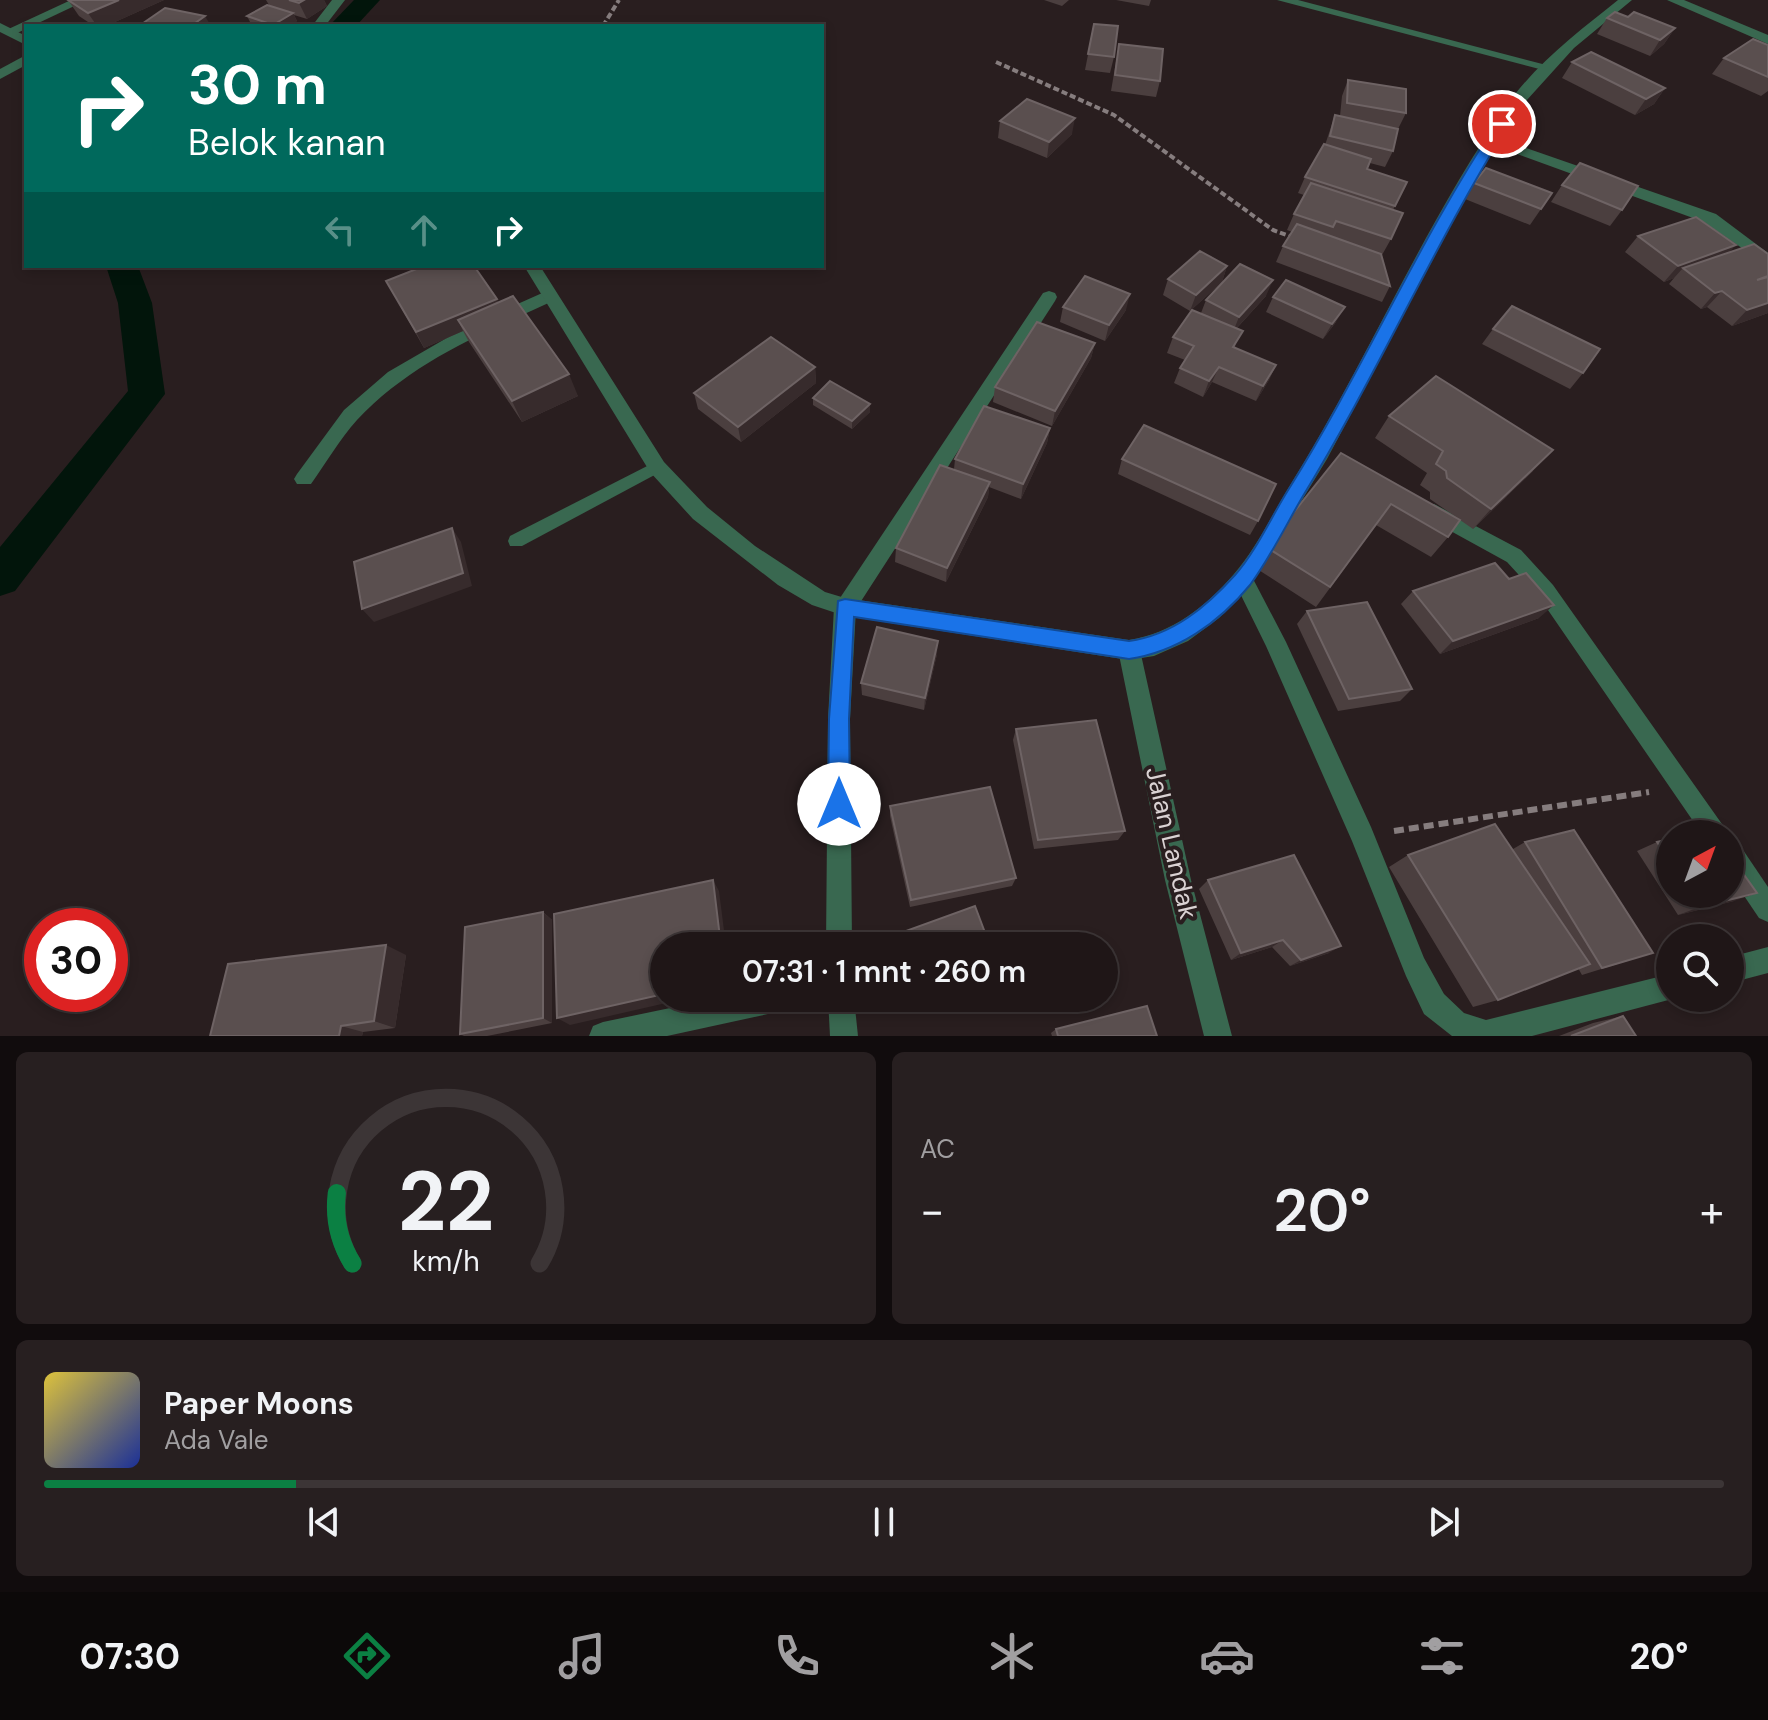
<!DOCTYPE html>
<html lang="id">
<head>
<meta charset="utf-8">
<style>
	:root { --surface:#1f1617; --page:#271f20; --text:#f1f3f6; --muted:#a19fa1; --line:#3c3536; --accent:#0b8043 }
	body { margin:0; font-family:"DM Sans",sans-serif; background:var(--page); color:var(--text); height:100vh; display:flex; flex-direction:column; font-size:30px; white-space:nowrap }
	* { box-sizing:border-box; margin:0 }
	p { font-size:26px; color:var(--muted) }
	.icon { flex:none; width:44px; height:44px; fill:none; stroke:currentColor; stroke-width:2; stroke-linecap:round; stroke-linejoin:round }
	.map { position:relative; height:1036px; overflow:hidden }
	.side { display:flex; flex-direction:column; gap:16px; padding:16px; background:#110c0d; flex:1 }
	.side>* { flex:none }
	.banner { position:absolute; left:24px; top:24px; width:800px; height:244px; border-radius:0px; box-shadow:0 4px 12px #0003,0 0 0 2px var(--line); background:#00695c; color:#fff; overflow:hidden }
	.needle { width:52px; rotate:41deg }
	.controls { position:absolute; left:1656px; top:820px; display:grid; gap:16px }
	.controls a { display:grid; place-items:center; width:88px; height:88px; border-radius:50%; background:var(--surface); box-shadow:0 4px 12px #0003,0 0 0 2px var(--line); font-size:40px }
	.speed { position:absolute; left:24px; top:908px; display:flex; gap:16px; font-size:40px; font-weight:700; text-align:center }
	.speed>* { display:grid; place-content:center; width:104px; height:104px; border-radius:50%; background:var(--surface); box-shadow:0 4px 12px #0003,0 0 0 2px var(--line); line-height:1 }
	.speed .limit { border:12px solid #d22; background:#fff; color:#111 }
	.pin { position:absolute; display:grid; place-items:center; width:68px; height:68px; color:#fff; margin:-34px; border:4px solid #fff; border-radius:50%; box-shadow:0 2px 8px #0007 }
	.me { position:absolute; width:88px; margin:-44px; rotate:0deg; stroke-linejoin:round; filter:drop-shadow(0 0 6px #0008) }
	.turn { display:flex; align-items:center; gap:28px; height:168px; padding:0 32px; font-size:36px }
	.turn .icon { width:104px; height:104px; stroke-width:2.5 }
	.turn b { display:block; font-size:56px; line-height:68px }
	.lanes { display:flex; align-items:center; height:76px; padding:0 32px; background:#0003; justify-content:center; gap:40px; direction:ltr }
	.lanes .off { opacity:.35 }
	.big { font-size:60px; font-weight:600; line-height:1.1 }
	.side .card { flex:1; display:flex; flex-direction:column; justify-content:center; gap:12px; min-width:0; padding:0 28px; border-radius:12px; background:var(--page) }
	.side .dial { align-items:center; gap:0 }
	.dial svg { height:208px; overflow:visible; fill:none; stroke:var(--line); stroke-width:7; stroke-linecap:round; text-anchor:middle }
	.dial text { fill:var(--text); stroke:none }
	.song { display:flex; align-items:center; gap:24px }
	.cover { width:96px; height:96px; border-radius:12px; background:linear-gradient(135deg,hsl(50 70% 55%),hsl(230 70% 35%)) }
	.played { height:8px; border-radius:4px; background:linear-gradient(90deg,var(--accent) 15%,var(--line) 15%) }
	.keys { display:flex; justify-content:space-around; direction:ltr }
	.heat { display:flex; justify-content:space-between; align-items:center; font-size:44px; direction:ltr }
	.side .tiles { flex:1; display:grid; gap:16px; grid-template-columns:1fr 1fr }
	.card:last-child { grid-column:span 2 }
	.trip { position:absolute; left:650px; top:932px; width:468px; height:80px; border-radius:40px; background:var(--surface); box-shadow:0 4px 12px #0003,0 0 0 2px var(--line); font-weight:600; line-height:80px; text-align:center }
	.dock { display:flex; height:128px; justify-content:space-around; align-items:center; background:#0c0909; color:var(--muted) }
	.dock .icon { width:56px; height:56px }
	.dock .current { color:var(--accent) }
	.dock b { font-size:36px; color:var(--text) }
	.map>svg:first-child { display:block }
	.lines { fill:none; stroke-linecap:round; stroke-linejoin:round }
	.canal { fill:#02150b; fill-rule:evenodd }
	.path-far1 { stroke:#867d7e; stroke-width:4; stroke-dasharray:6 3; stroke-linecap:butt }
	.path { stroke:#867d7e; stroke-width:6; stroke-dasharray:10 5; stroke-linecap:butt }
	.service { fill:#396850; fill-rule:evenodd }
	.minor { fill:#396850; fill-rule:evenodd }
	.tertiary { fill:#396850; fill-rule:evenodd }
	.wall { fill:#4b3f3f }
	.shaded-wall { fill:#372b2c }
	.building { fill:#5a4f4f; stroke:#6e6364; stroke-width:2 }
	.route { fill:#1a73e8; stroke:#114b97; stroke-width:2 }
	.labels { text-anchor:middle; stroke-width:8; stroke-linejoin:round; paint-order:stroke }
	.near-street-label { font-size:26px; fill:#dad2d3; stroke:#291e1f }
</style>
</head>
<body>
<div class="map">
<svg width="1768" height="1036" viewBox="0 0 1768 1036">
	<rect width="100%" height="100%" fill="#291e1f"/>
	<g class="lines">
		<g class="canal">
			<polygon points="354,0 380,0 356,26 329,26"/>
			<polygon points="106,266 138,266 152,303 165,394 15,591 0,596 0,547 128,391 118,303"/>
		</g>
		<g class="path-far1">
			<polyline points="603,26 619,0"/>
			<polyline points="996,62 1114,115 1273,230 1295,238"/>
		</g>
		<polyline class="path" points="1394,831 1649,792"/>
		<polygon class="service" points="657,461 665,467 662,471 522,546 510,546 508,541 510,536"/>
		<g class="minor">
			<polygon points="71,0 87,0 13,35 2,32"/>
			<polygon points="332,0 345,0 325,26 312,26"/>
			<polygon points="1277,0 1298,0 1554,67 1547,71"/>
			<polygon points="1667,0 1684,0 1768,35 1768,44"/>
			<polygon points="26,55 26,65 0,79 0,69"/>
			<polygon points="1492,136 1716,214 1768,253 1768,266 1704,222 1487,143 1487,137"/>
			<path d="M 549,290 L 557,296 L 555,300 C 485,332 411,362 357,420 C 340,439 326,463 311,484 L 297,484 L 294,479 L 297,474 L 344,410 L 388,372 L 464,328 Z"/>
			<polygon points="1049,291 1055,293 1057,297 1055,301 856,609 850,719 852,946 826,946 828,719 834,607 1043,293"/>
			<polygon points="1434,504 1521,550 1553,585 1729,834 1702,834 1539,597 1507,562 1427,518 1424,512 1427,506"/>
			<polygon points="1243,570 1250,573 1286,642 1371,827 1424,958 1444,994 1464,1013 1486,1020 1670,974 1670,998 1676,998 1532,1036 1452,1036 1424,1014 1406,976 1352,841 1266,646 1233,579 1236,573"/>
			<polygon points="1129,640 1137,643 1140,650 1191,880 1232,1036 1204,1036 1165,880 1118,650 1121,643"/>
			<polygon points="1730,841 1739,844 1768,887 1768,922 1759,918 1730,875"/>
			<polygon points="1768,947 1768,973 1730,983 1730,957"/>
			<polygon points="718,998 795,998 792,1008 782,1011 667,1036 589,1036 593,1026 603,1022"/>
			<polygon points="828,998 854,998 858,1036 830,1036"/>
		</g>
		<g class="tertiary">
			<path d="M 1618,0 L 1632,0 L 1574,48 L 1518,110 L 1470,189 L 1327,459 L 1250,585 L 1219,618 L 1188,641 L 1154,656 L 1129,660 L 845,616 L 812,605 L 778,585 L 693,519 L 650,472 L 524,266 L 540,266 L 664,462 L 707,507 L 755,546 L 825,592 L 845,598 L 1129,640 C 1172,633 1206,607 1234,574 C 1256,549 1272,515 1289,487 C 1366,364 1422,228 1505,108 C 1534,65 1578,32 1618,0 Z"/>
			<polygon points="0,23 26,36 26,45 0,32"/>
		</g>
	</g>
	<g class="wall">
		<polygon points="68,0 164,0 106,26 94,26 79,16"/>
		<polygon points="266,0 324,0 327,6 307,19 294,15 297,21 290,26 256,26 251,24 247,16 269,5"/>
		<polygon points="1044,0 1069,0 1062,6"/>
		<polygon points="1116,0 1151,0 1149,6"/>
		<polygon points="1628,17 1675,28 1664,44 1650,56 1597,34 1607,18"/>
		<polygon points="1094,24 1114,57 1110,73 1085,70"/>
		<polygon points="1119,44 1160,81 1156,97 1111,91"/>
		<polygon points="1768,45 1768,91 1761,96 1712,74 1724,58"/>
		<polygon points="1572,62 1665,88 1654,104 1635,115 1562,78"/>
		<polygon points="1348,80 1406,113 1398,129 1393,151 1385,167 1370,163 1367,169 1407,182 1393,210 1391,239 1382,255 1381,255 1390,286 1382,302 1276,262 1283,246 1292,232 1287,230 1294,214 1304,195 1298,193 1305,177 1325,145 1335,115 1340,116 1342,96"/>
		<polygon points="1000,121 1072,134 1047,158 998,138"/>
		<polygon points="1474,183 1552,193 1530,225 1465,199"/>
		<polygon points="1562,185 1622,210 1610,226 1551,202"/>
		<polygon points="1638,236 1730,252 1768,313 1732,326 1707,307 1701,309 1669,284 1674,278 1664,282 1625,252"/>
		<polygon points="1227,266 1222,282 1190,311 1163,295 1168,279"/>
		<polygon points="386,281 499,302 578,396 522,422 469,342 463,331 424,348"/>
		<polygon points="1266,296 1237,328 1235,348 1276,365 1269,380 1256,401 1212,382 1203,397 1174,383 1180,368 1185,360 1167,353 1173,337 1201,313 1206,300"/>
		<polygon points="1273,297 1336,322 1323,339 1266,312"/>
		<polygon points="1063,307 1126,310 1105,341 1060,322"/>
		<polygon points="1493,329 1583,373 1570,389 1482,344"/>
		<polygon points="1095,343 1091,358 1052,426 993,402 995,387"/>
		<polygon points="815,367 816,383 741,442 698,409 694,393"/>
		<polygon points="813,398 870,404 870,412 852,429 813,405"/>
		<polygon points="1389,416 1533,471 1473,529 1430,499 1430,492 1420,485 1427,473 1375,438"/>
		<polygon points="1050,428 1047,443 1021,499 989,487 988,497 946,582 895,562 896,548 954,469 955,459"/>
		<polygon points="1341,453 1448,537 1431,557 1376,525 1316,607 1254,567 1266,547"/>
		<polygon points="1122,459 1258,521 1250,535 1118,474"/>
		<polygon points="1413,591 1539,618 1440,654 1401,604"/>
		<polygon points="1307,611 1412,689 1400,701 1338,711 1297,624"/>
		<polygon points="937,654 924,710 862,695 861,683"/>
		<polygon points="1016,729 1125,831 1118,840 1034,849 1013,740"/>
		<polygon points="890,806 1016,878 1012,886 910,907 890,816"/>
		<polygon points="1670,839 1670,894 1730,894 1734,901 1678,915 1637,851 1657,842"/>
		<polygon points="1525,842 1653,953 1582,975 1578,968 1498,1000 1473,1007 1389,867 1408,855 1513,849"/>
		<polygon points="1208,880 1329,953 1290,966 1272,947 1231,960 1199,889"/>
		<polygon points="543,912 552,920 552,1023 487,1036 464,1036 460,1034"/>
		<polygon points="903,932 990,946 905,946 902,939"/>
		<polygon points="406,955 395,1028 363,1032 362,1036 210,1036"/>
		<polygon points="1623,1016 1636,1036 1559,1036 1593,1023"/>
		<polygon points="1056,1029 1157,1036 1052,1036 1051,1033"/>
	</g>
	<g class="shaded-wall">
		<polygon points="119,0 164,0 106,26 97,26 88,13"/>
		<polygon points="304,0 324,0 327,6 307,19 299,3"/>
		<polygon points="293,13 297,21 290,26 273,26"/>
		<polygon points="205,16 211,26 191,26"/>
		<polygon points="1675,28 1664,44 1650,56 1660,40"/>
		<polygon points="1665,88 1654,104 1635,115 1646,99"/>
		<polygon points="1075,118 1072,134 1047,158 1049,142"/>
		<polygon points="1736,245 1721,261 1683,268 1674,278 1664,282 1678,266"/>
		<polygon points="1227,266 1222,282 1190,311 1196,295"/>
		<polygon points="1273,280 1266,296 1233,332 1239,317"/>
		<polygon points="1722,291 1707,307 1701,309 1715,293"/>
		<polygon points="1130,294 1126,310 1105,341 1109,325"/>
		<polygon points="497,299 504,314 458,320 463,331 424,348 416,332"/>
		<polygon points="1768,303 1768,313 1732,326 1747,310"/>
		<polygon points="1345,307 1336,322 1323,339 1332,324"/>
		<polygon points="1095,343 1091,358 1052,426 1055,411"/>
		<polygon points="1276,365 1269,380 1256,401 1263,386"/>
		<polygon points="815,367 816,383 741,442 738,427"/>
		<polygon points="1219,367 1212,382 1203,397 1209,381"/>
		<polygon points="569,374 578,396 522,422 512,401"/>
		<polygon points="870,404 870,412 852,429 852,421"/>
		<polygon points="1050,428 1047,443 1021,499 1023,484"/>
		<polygon points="1553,450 1533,471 1473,529 1491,509"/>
		<polygon points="990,482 988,497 946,582 947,568"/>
		<polygon points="452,528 461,542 472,586 374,622 362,609"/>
		<polygon points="1554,605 1539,618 1440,654 1453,641"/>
		<polygon points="938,641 937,654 924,710 925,698"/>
		<polygon points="713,880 719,891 726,946 721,946"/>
		<polygon points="1757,893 1734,901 1678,915 1700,907"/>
		<polygon points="543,912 552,920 552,1023 543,1018"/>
		<polygon points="1283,940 1272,947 1231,960 1241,953"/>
		<polygon points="386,945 406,955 395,1028 374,1021"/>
		<polygon points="1341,946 1329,953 1290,966 1301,960"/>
		<polygon points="664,994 664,998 688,998 570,1025 557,1018"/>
		<polygon points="938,998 951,998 925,1008 926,1002"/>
		<polygon points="341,1026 363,1032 362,1036 339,1036"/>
	</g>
	<g class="building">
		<polygon points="68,0 119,0 88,13"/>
		<polygon points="289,0 304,0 299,3"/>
		<polygon points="267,5 293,13 273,25 247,16"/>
		<polygon points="165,8 205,16 191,26 139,26"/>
		<polygon points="1615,12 1628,17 1634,12 1675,28 1660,40 1607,18"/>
		<polygon points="1094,24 1118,26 1114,57 1088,54"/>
		<polygon points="1753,39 1768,45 1768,77 1724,58"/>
		<polygon points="1119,44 1163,49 1160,81 1115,75"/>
		<polygon points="1591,52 1665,88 1646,99 1572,62"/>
		<polygon points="1348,80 1406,89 1406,113 1347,103"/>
		<polygon points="1027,99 1075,118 1049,142 1000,121"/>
		<polygon points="1335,115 1398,129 1393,151 1330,136"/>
		<polygon points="1324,144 1371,159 1367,169 1407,182 1395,206 1305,177"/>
		<polygon points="1580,163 1638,186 1622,210 1562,185"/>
		<polygon points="1486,168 1552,193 1541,209 1474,183"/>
		<polygon points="1311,183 1403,213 1391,239 1336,221 1333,227 1294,214"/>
		<polygon points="1696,217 1736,245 1678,266 1638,236"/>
		<polygon points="1297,224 1381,254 1390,286 1283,246"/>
		<polygon points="1754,244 1768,254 1768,276 1757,280 1768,277 1768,303 1747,310 1722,291 1715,293 1683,268"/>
		<polygon points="1200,251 1227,266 1196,295 1168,279"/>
		<polygon points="1240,264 1273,280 1239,317 1206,300"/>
		<polygon points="424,266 474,266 497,299 416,332 386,281"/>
		<polygon points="1085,276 1130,294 1109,325 1063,307"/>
		<polygon points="1286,280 1345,307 1332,324 1273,297"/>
		<polygon points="513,296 569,374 512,401 458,320"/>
		<polygon points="1512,306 1600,349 1583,373 1493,329"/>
		<polygon points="1192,310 1243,331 1233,347 1276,365 1263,386 1219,367 1209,381 1180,368 1194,346 1173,337"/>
		<polygon points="1037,322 1095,343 1055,411 995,387"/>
		<polygon points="771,337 815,367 738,427 694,393"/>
		<polygon points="1436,376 1553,450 1491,509 1447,478 1446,471 1436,464 1443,451 1389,416"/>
		<polygon points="830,381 870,404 852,421 813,398"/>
		<polygon points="984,406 1050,428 1023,484 955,459"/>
		<polygon points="1144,425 1276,484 1258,521 1122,459"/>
		<polygon points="1341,453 1460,520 1448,537 1391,504 1330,587 1266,547"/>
		<polygon points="940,465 990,482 947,568 896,548"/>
		<polygon points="452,528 463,573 362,609 354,562"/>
		<polygon points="1495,563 1509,579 1526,573 1554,605 1453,641 1413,591"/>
		<polygon points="1367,602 1412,689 1349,699 1307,611"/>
		<polygon points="877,627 938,641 925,698 861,683"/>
		<polygon points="1096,720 1125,831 1038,840 1016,729"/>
		<polygon points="990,787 1016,878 911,900 890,806"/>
		<polygon points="1495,824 1590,964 1498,1000 1408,855"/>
		<polygon points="1712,829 1715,834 1692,834"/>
		<polygon points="1574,830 1653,953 1602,968 1525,842"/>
		<polygon points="1670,839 1670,862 1657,842"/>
		<polygon points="1294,855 1341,946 1301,960 1283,940 1241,953 1208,880"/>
		<polygon points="1730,855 1757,893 1700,907 1691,894 1730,894"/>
		<polygon points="713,880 721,946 664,946 664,994 557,1018 554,914"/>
		<polygon points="975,906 990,946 908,946 903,932"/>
		<polygon points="543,912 543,1018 460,1034 465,927"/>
		<polygon points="386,945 374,1021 341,1026 339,1036 210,1036 228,964"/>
		<polygon points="925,998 938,998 926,1002"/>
		<polygon points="1147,1006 1157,1036 1058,1036 1056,1029"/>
		<polygon points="1623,1016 1636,1036 1571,1036"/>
	</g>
	<path class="route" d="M 1498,121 L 1509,124 C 1434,245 1377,375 1303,496 C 1286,525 1270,558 1250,585 C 1219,623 1177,652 1129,659 L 854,617 L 849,719 L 850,804 L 847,812 L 839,815 L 831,812 L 828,804 L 829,719 L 838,601 L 845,599 L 1129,641 C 1173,635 1206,607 1235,575 C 1257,550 1272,515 1290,487 C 1364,368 1420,238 1498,121 Z"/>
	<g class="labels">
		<g class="near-street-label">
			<text transform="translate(1172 843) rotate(77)" y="9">Jalan Landak</text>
		</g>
	</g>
</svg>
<div class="controls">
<a><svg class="needle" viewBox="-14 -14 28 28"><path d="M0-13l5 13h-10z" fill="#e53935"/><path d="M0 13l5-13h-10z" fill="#a19fa1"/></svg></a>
<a><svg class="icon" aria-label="search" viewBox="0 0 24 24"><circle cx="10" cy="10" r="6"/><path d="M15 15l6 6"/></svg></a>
</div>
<div class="speed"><div class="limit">30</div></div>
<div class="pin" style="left:1502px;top:124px;background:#d93025"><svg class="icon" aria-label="arrive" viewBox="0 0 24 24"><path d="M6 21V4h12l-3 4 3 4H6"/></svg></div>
<svg class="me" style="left:839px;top:804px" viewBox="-20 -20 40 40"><circle r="19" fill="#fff"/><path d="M0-13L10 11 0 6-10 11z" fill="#1a73e8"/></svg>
<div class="trip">07:31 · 1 mnt · 260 m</div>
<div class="banner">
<div class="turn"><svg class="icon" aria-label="right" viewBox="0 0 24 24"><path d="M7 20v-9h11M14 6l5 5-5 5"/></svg><div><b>30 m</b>Belok kanan</div></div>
<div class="lanes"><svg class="icon off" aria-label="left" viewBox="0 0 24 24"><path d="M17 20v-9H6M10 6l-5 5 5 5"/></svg><svg class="icon off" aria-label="ahead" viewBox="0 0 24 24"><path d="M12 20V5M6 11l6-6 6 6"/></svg><svg class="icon" aria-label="right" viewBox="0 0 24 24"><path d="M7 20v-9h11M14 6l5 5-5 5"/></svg></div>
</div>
</div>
<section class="side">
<div class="tiles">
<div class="card dial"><svg viewBox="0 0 100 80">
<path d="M14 69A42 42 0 1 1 86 69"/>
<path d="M14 69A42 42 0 0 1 8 42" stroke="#0b8043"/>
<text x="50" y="56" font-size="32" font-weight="700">22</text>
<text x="50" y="72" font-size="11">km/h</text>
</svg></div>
<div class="card"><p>AC</p>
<div class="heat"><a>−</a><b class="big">20°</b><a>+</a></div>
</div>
<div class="card">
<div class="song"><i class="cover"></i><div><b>Paper Moons</b><p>Ada Vale</p></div></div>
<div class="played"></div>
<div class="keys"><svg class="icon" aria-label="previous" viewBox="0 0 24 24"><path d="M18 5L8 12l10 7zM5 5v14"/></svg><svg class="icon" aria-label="pause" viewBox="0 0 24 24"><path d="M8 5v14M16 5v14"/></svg><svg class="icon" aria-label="next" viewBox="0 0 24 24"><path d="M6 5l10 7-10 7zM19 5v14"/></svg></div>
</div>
</div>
</section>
<nav class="dock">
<b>07:30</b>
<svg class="icon current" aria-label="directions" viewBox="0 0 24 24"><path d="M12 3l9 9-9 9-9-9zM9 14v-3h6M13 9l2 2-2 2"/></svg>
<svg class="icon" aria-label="music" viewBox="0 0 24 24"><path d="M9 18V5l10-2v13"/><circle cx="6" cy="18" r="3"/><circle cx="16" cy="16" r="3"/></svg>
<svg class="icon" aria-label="phone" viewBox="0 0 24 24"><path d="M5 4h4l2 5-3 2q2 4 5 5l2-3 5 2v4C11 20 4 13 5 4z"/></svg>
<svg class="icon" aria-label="climate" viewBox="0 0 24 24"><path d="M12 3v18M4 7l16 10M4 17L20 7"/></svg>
<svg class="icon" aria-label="car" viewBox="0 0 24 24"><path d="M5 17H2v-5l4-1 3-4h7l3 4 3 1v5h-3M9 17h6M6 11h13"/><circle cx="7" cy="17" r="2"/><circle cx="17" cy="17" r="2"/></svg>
<svg class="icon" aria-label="filters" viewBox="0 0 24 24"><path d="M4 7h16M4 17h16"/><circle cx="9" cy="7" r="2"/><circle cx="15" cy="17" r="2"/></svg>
<b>20°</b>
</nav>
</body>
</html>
